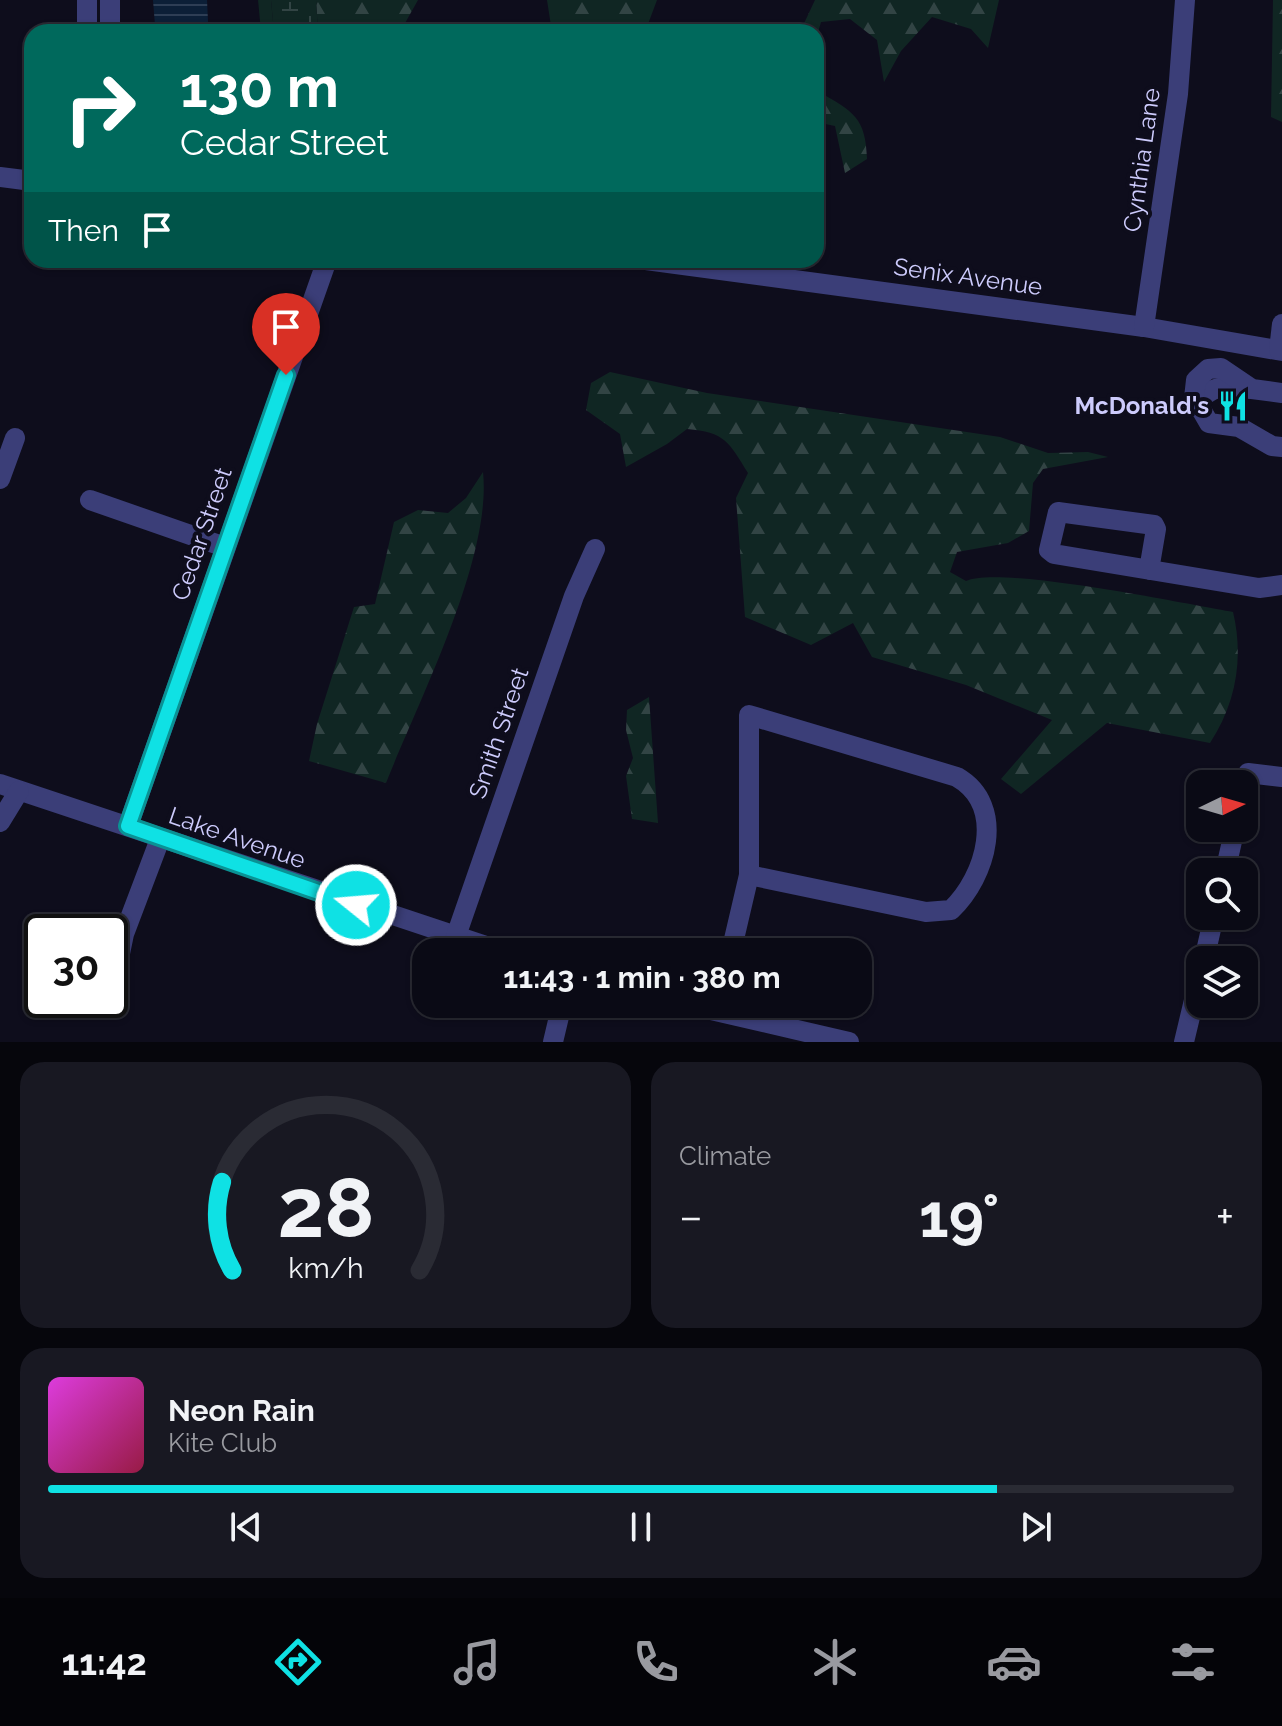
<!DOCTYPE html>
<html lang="en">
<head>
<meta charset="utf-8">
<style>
	:root { --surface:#0a0a15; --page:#181822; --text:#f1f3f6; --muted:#999aa0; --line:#2a2b34; --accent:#0fe1e4 }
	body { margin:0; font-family:Raleway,sans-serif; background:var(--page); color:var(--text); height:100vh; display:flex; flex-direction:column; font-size:30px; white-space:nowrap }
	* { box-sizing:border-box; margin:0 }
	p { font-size:26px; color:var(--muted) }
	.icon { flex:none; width:44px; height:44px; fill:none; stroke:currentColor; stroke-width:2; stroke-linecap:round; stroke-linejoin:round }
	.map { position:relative; height:1042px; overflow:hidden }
	.drawer { display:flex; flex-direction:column; gap:20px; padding:20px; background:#06060c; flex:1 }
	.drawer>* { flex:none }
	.top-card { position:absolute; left:24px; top:24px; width:800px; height:244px; border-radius:24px; box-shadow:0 2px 6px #0004,0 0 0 2px var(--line); background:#00695c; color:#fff; overflow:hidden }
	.needle { width:52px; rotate:85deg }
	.buttons { position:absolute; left:1186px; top:770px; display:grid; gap:16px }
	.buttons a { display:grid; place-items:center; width:72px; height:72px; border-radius:16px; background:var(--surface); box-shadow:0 2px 6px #0004,0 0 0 2px var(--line); font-size:40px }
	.speed { position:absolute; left:24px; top:914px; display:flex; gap:16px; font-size:40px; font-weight:700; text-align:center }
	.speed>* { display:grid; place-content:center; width:104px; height:104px; border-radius:50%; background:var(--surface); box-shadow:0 2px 6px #0004,0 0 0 2px var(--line); line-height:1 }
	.speed .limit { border:4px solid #111; border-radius:12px; background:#fff; color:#111 }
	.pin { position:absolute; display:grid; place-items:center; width:68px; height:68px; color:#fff; margin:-82px -34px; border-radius:50% 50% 50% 0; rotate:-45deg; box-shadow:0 0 8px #0007 }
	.pin .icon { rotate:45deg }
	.me { position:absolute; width:88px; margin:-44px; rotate:287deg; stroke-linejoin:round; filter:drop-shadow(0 0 6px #0008) }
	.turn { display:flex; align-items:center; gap:28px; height:168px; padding:0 24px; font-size:36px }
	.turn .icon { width:104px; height:104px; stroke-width:2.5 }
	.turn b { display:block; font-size:56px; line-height:68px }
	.then { display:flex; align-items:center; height:76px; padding:0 24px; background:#0003; gap:16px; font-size:30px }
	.big { font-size:60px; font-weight:700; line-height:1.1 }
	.drawer .widget { flex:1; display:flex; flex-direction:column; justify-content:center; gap:12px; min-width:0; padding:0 28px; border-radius:24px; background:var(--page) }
	.drawer .dial { align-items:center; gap:0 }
	.dial svg { height:208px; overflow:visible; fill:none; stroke:var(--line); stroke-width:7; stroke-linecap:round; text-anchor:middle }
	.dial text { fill:var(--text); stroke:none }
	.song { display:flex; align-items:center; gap:24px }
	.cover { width:96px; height:96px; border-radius:12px; background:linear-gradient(135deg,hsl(300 70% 55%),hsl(340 70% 35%)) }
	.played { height:8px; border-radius:4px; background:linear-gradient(90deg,var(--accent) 80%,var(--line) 80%) }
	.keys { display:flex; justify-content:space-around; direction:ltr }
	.heat { display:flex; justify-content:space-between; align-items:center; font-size:44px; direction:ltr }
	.drawer .tiles { flex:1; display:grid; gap:20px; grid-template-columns:1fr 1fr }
	.widget:last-child { grid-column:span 2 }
	.trip { position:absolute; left:412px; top:938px; width:460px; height:80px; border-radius:24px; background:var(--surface); box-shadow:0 2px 6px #0004,0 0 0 2px var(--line); font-weight:700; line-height:80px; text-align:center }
	.menu { display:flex; height:128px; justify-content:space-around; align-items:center; background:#040408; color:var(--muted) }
	.menu .icon { width:56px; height:56px }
	.menu .on { color:var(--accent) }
	.menu b { font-size:36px; color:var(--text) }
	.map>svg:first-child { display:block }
	.grass { fill:#102623 }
	.forest { fill:url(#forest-firs) }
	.wetland { fill:url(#wetland-marsh) }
	.water { fill:url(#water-rules) }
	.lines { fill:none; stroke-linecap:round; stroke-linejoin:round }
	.minor { stroke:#3b3e78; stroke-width:20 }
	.route-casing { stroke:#0a9294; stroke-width:20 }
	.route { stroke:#0fe1e4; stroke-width:14 }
	.labels { text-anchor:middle; stroke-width:8; stroke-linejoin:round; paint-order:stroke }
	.street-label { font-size:24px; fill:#cdcbfc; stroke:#0e0d1c }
	.poi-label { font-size:24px; font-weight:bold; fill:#cdcbfc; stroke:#0e0d1c; text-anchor:end }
</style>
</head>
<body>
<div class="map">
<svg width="1282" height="1042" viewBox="0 0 1282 1042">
	<defs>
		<pattern id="forest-firs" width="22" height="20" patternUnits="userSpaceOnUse" patternTransform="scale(2)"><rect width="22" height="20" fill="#102623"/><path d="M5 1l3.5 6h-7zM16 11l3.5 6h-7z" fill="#324444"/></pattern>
		<pattern id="wetland-marsh" width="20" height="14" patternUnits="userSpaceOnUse" patternTransform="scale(2)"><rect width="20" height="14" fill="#102623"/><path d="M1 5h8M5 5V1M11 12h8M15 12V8" fill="none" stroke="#324444"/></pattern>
		<pattern id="water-rules" width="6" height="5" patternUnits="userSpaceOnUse" patternTransform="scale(2)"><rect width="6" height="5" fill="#0c1f37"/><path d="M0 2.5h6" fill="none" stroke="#2e3e55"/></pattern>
	</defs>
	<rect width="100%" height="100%" fill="#0e0d1c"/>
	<polygon class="grass" points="258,0 271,0 274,32 261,32"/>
	<g class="forest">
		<polygon points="316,0 418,0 400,32 318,31"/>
		<polygon points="547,0 657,0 645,32 552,32"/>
		<polygon points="815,0 999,0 988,48 971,29 932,17 901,51 884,82 877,40 850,19 821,22 816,39 816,32 800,32"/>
		<polygon points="1273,0 1282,0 1282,122 1271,117"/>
		<path d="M 816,75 L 819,92 C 853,111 866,118 867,159 L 845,173 L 835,126 L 816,122 Z"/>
		<path d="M 610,372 L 707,393 L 1000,437 L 1048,453 L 1088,452 L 1108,457 L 1043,469 L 1033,483 L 1029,531 L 1008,543 L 957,552 L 950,572 L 966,581 C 999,565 1186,604 1233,612 C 1244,658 1236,703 1210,743 L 1107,723 L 1021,794 L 1001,779 L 1052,720 L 966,685 L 872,657 L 853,623 L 811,645 L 745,617 L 736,498 L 748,473 C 729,442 725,432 687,429 L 667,444 L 626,467 L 620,434 L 586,410 L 591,383 Z"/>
		<path d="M 483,472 C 492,558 419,700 386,783 L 309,761 L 317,724 L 354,607 L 375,604 L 394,522 L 418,510 L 448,513 L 466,498 Z"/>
		<polygon points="649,697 658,823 632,819 626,776 633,758 626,730 627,710"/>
	</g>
	<polygon class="wetland" points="271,0 316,0 318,31 274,32"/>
	<polygon class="water" points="153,0 207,0 208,22 155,25"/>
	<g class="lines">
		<g class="minor">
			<polyline points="87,0 87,32"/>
			<polyline points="110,0 110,32"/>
			<polyline points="0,177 32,181"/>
			<polyline points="646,260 1144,327 1282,351"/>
			<polyline points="1144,327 1178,94 1185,0"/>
			<polyline points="1279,350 1282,324"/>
			<path d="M 1252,389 C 1230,387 1211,382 1198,404 L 1209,423 L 1239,427 L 1272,446 L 1282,447"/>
			<polyline points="1193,407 1196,380 1208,369 1221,368 1252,389 1282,393"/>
			<polyline points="0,479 15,438"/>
			<polyline points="90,500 225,547"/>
			<polyline points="1149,570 1156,529 1154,525 1058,512 1049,550 1054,554 1259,588 1282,585"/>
			<polyline points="0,784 504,952"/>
			<polyline points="1244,790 1248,773 1282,777"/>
			<polyline points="0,822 19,791"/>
			<polyline points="128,826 327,260"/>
			<polyline points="1225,872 1235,828"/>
			<polyline points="456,936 574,596 595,549"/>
			<path d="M 731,952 L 749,875 L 749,715 L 957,777 C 1007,806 986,877 951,910 L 926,912 L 749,875"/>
			<polyline points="1204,960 1214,916"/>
			<polyline points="110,970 117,968 124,934 160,839"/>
			<polyline points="685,1004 849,1042"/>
			<polyline points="553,1042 562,1004"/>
			<polyline points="1184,1042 1200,975"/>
		</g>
	</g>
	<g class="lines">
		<g class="route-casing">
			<polyline id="route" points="286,375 128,826 356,905"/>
		</g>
		<use href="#route" class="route"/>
	</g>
	<defs>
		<g id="restaurant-bare" transform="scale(2.4)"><path d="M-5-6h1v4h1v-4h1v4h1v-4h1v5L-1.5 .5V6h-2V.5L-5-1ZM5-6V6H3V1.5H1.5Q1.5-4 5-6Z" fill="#0fe1e4" stroke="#0e0d1c" stroke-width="2.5" paint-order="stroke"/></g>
	</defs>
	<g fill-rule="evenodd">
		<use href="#restaurant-bare" x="1233" y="406"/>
	</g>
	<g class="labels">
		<g class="street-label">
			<text transform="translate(1142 160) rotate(-82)" y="8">Cynthia Lane</text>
			<text transform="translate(968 277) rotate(8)" y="8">Senix Avenue</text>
			<text transform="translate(202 534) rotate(-71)" y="8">Cedar Street</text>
			<text transform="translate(499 733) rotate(-71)" y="8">Smith Street</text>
			<text transform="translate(237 838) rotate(19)" y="8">Lake Avenue</text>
		</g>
		<g class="poi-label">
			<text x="1209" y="414">McDonald's</text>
		</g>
	</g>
</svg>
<div class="buttons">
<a><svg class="needle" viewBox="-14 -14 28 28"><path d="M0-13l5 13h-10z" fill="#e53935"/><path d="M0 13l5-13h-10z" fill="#999aa0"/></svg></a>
<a><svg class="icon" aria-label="search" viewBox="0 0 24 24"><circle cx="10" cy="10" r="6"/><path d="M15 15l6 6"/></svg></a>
<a><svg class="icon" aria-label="layers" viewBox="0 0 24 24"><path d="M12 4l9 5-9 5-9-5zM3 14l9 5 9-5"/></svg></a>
</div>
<div class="speed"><div class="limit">30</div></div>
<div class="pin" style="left:286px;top:375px;background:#d93025"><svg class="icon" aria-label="arrive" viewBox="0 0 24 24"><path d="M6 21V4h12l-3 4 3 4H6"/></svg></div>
<svg class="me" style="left:356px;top:905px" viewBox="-20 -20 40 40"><circle r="17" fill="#0fe1e4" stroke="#fff" stroke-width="3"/><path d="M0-11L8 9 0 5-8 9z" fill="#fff"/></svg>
<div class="trip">11:43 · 1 min · 380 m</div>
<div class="top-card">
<div class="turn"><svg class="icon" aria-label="right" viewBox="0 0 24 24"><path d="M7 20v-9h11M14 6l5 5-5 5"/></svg><div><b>130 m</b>Cedar Street</div></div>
<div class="then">Then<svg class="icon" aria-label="arrive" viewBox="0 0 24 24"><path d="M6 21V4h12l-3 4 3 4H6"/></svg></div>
</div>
</div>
<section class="drawer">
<div class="tiles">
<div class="widget dial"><svg viewBox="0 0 100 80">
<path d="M14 69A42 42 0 1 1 86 69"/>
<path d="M14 69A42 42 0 0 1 10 35" stroke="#0fe1e4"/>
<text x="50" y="56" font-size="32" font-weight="700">28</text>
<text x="50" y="72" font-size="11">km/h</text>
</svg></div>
<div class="widget"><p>Climate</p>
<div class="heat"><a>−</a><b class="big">19°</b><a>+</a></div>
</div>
<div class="widget">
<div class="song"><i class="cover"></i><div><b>Neon Rain</b><p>Kite Club</p></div></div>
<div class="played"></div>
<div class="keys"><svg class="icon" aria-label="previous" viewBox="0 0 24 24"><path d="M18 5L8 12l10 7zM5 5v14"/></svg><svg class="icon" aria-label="pause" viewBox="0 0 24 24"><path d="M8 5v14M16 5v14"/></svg><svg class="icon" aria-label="next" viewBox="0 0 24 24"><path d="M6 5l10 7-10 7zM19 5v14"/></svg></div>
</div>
</div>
</section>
<nav class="menu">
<b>11:42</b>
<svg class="icon on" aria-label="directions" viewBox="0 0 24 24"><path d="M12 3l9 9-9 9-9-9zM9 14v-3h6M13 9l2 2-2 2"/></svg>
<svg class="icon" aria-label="music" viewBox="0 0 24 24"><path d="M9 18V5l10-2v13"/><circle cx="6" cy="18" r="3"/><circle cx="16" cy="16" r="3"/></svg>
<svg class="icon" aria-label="phone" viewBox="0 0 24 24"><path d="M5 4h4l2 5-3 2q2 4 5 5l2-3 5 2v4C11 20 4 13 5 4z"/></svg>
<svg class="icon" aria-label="climate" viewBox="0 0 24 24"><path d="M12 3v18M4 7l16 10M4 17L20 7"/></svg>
<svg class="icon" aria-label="car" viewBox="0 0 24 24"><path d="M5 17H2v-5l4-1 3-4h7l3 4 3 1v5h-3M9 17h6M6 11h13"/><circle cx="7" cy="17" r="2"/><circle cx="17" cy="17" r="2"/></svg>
<svg class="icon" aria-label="filters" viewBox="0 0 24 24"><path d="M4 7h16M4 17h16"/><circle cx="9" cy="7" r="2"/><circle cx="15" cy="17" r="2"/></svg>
</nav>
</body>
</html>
